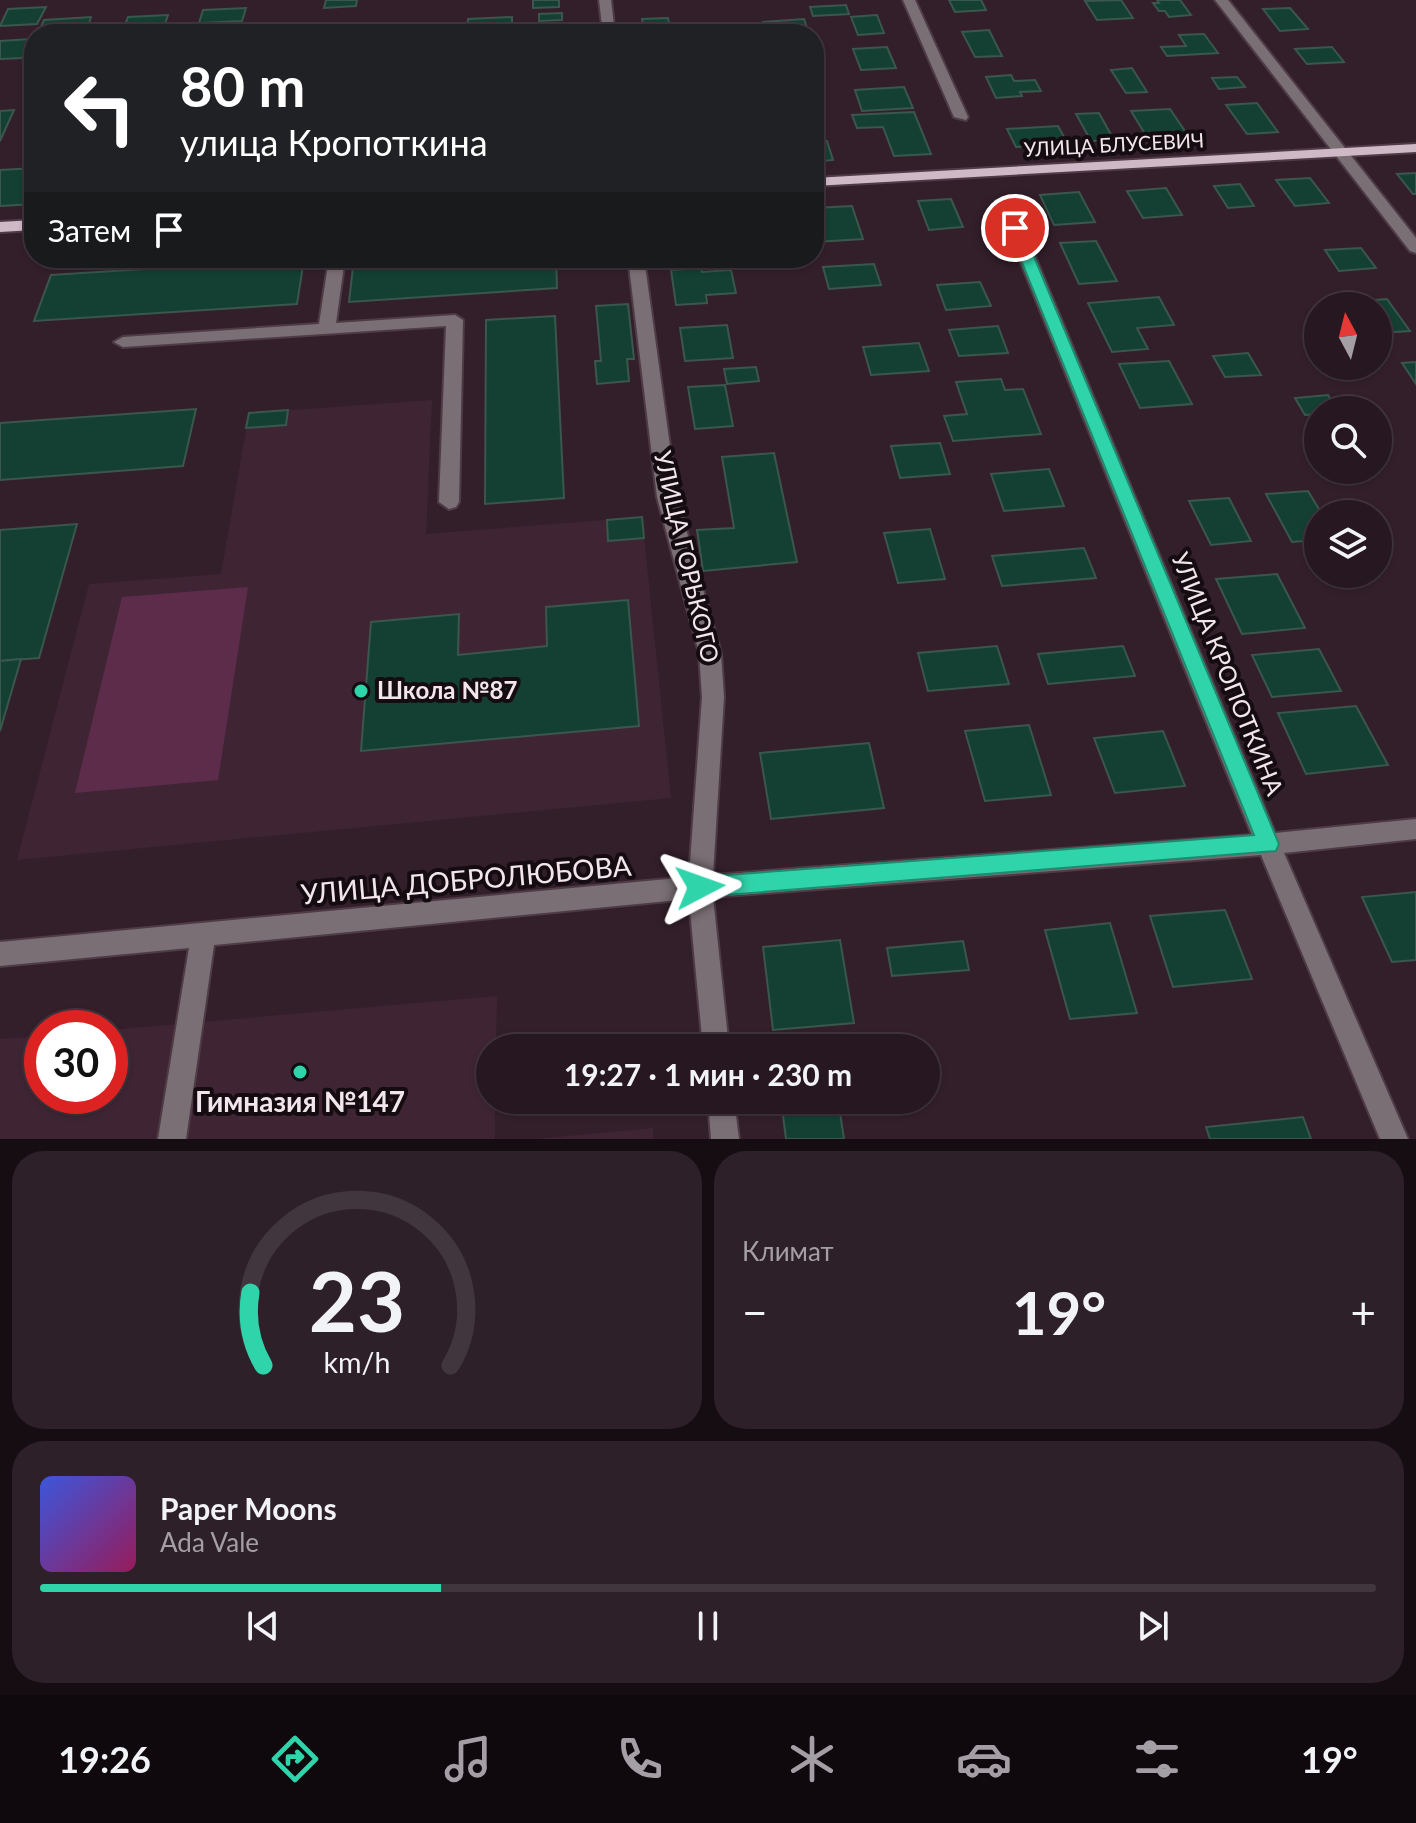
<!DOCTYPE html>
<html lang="ru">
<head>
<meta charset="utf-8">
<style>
	:root { --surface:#261720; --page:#2e2029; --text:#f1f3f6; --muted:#a49fa5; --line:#42363e; --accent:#2fd4aa }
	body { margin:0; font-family:Lato,sans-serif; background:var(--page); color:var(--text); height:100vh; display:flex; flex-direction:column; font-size:30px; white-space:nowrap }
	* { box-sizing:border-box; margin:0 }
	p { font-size:26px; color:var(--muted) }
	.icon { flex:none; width:44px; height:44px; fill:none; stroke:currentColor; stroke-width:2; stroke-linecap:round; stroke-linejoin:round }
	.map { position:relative; height:1139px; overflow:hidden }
	.drawer { display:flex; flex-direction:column; gap:12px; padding:12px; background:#150d12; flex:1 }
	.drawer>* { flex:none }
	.top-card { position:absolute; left:24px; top:24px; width:800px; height:244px; border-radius:32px; box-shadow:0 2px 6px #0004,0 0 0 2px var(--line); background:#202124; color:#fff; overflow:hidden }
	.needle { width:52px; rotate:353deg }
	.buttons { position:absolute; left:1304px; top:292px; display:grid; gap:16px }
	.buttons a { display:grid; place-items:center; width:88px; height:88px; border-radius:50%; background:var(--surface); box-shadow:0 2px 6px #0004,0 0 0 2px var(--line); font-size:40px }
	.speed { position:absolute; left:24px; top:1010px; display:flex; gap:16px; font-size:40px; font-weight:700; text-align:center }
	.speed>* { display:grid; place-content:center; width:104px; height:104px; border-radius:50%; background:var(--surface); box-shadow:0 2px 6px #0004,0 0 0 2px var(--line); line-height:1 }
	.speed .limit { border:12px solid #d22; background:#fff; color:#111 }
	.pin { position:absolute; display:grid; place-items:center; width:68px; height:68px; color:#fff; margin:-34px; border:4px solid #fff; border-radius:50%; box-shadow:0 2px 8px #0007 }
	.me { position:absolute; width:88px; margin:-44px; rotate:86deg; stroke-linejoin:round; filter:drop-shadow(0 0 6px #0008) }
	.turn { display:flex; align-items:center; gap:28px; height:168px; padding:0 24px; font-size:36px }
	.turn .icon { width:104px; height:104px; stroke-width:2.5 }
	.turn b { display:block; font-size:56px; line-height:68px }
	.then { display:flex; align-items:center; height:76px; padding:0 24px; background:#0003; gap:16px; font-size:30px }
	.big { font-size:60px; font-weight:700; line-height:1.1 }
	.drawer .tile { flex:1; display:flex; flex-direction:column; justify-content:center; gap:12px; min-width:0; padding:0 28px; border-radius:32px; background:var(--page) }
	.drawer .dial { align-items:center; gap:0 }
	.dial svg { height:208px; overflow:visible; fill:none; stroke:var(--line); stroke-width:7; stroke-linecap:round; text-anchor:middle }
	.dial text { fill:var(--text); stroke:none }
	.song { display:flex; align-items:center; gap:24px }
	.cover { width:96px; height:96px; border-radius:12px; background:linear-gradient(135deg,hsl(230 70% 55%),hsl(330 70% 35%)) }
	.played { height:8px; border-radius:4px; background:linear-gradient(90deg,var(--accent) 30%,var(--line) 30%) }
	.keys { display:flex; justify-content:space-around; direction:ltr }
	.heat { display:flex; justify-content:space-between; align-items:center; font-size:44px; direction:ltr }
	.drawer .tiles { flex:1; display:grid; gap:12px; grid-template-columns:1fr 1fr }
	.tile:last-child { grid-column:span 2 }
	.trip { position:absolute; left:476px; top:1034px; width:464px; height:80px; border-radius:40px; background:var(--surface); box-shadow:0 2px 6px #0004,0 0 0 2px var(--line); font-weight:700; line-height:80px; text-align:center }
	.dock { display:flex; height:128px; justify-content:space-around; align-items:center; background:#0f090d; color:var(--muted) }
	.dock .icon { width:56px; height:56px }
	.dock .active { color:var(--accent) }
	.dock b { font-size:36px; color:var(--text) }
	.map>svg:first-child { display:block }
	.built { fill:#3f2534 }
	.green { fill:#5d2c4a }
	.building { fill:#134033; stroke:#3b564d; stroke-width:2 }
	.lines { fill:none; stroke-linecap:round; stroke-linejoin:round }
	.minor-casing { stroke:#4e3b45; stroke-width:4 }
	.major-casing { stroke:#4e3b45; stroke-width:4 }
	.minor { fill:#7a6f75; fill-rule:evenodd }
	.major { fill:#d0b9c6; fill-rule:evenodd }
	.route { fill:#2fd4aa; stroke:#1f8a6e; stroke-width:2 }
	.poi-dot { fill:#2fd4aa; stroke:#150c11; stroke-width:3 }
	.labels { text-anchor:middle; stroke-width:8; stroke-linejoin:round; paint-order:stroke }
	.far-street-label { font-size:20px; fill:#f3e5ec; stroke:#150c11 }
	.street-label { font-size:24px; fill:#f3e5ec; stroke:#150c11 }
	.poi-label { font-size:24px; font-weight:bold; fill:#f3e5ec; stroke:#150c11; text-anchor:start }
	.near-street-label { font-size:28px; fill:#f3e5ec; stroke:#150c11 }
	.near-poi-label { font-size:28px; font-weight:bold; fill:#f3e5ec; stroke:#150c11 }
</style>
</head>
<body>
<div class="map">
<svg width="1416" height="1139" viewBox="0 0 1416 1139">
	<rect width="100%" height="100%" fill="#331f2a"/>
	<g class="built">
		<polygon points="432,400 426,534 642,517 671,798 17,860 89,584 221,574 249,413"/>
		<polygon points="497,996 496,1048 490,1048 490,1100 495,1100 495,1139 0,1139 0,1039 42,1036 42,1096 110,1096 110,1030"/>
		<polygon points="653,1128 653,1139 536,1139"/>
	</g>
	<polygon class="green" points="248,587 218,780 75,793 122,597"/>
	<g class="building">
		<polygon points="326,0 357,0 356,6 324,8"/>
		<polygon points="533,0 559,0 559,7 533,8"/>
		<polygon points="949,0 981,0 986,10 955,12"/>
		<polygon points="1121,0 1133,18 1097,20 1085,1"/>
		<polygon points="1157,0 1180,0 1191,15 1169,17 1165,11 1159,11 1153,3 1159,3"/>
		<polygon points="846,5 849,14 813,16 810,7"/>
		<polygon points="46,7 37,24 0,26 8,9"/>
		<polygon points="246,8 242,21 199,23 203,10"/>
		<polygon points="1290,8 1308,29 1280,31 1263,9"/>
		<polygon points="562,13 562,20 539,21 539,14"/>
		<polygon points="168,15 162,33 121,34 128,17"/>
		<polygon points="877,15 884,33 858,35 851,17"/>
		<polygon points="91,17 88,27 40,29 44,20"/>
		<polygon points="512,17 512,27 487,29 487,34 467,34 468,19"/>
		<polygon points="668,18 671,31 644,32 642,19"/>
		<polygon points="804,19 809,33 767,34 763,22"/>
		<polygon points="385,24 383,34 247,34 247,31"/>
		<polygon points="530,25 531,33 561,34 514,34 514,26"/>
		<polygon points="989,30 1002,56 975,57 962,32"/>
		<polygon points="1204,34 1218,53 1167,56 1161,47 1186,46 1179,35"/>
		<polygon points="30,39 22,58 0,59 0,41"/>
		<polygon points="887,47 896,68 861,70 853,49"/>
		<polygon points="1332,47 1344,62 1307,64 1295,49"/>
		<polygon points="1132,68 1147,92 1126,93 1111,70"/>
		<polygon points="1011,75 1014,81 1035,80 1041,91 1020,92 1022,96 996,98 986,77"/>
		<polygon points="1237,77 1245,87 1219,89 1212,78"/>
		<polygon points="904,87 913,108 862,111 855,90"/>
		<polygon points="1257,103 1278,132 1247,134 1226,105"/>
		<polygon points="1170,109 1189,137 1148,139 1131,111"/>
		<polygon points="14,110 0,141 0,111"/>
		<polygon points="914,112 931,154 894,156 883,127 857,128 852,115"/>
		<polygon points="1099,113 1114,140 1091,141 1076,114"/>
		<polygon points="1058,126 1068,144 1016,147 1007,129"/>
		<polygon points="827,141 833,160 814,162 814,142"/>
		<polygon points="34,168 34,204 0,206 0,170"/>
		<polygon points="1416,173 1416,194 1413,194 1397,174"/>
		<polygon points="1310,178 1329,203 1295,206 1276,180"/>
		<polygon points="1240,184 1254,206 1228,208 1214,186"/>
		<polygon points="1166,188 1182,215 1143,218 1127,191"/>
		<polygon points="1079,192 1095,222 1054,225 1040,195"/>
		<polygon points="951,199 963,227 929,230 918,201"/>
		<polygon points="852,206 863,239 816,242 814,208"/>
		<polygon points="1096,241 1117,281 1079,284 1060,243"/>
		<polygon points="1361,248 1376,268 1339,271 1325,250"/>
		<polygon points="354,258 556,258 557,288 349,302"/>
		<polygon points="304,259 297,304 34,321 51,275"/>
		<polygon points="874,264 881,285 829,289 823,267"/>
		<polygon points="701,268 702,272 731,270 736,293 706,295 707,303 676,305 671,270"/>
		<polygon points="980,282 991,306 946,310 937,285"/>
		<polygon points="1159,297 1174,325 1137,328 1148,349 1112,352 1088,303"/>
		<polygon points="1387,299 1410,331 1378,333 1378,306 1323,304"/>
		<polygon points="628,304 634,359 627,359 629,381 597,384 595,361 601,361 596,306"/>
		<polygon points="555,316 564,498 485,504 486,320"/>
		<polygon points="727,325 733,358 685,361 680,328"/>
		<polygon points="998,326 1008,353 959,356 949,330"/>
		<polygon points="919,343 929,371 871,375 863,347"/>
		<polygon points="1248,353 1261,375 1225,377 1213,356"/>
		<polygon points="1169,361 1192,404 1140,408 1119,364"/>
		<polygon points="1416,362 1416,384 1402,363"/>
		<polygon points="756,367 759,381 727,384 724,369"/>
		<polygon points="1001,379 1005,390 1023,389 1041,434 953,441 944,416 967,414 956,382"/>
		<polygon points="725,385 733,426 695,429 688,387"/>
		<polygon points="1328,395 1337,410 1318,410 1318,414 1305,415 1295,398"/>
		<polygon points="196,409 183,466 0,480 0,423"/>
		<polygon points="288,410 286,425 246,428 249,413"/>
		<polygon points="940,443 950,474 900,478 891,446"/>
		<polygon points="774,453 797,562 703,571 697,530 734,528 722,457"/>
		<polygon points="1049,469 1064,506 1004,511 991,474"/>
		<polygon points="1308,491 1322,514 1318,514 1318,540 1292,542 1266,494"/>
		<polygon points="1229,498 1251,541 1211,545 1189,501"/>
		<polygon points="642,517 644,538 608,541 607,520"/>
		<polygon points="77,524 39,658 0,661 0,530"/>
		<polygon points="930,529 945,579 898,583 884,533"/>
		<polygon points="1084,548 1096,578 1002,586 992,556"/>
		<polygon points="1277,574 1305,628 1242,634 1216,579"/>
		<polygon points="628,600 639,726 361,751 371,622 459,614 458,655 547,646 546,607"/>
		<polygon points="997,646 1009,684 928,691 918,653"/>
		<polygon points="1123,646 1135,676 1048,684 1038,654"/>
		<polygon points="1319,649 1341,691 1272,697 1252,655"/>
		<polygon points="21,659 0,731 0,661"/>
		<polygon points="1356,706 1388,765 1306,774 1278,713"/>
		<polygon points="1029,725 1051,795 985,801 965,731"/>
		<polygon points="1163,731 1185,786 1115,793 1094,738"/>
		<polygon points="869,743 884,808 771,819 760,753"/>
		<polygon points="1416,892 1416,960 1392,962 1362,897"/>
		<polygon points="1225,910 1252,979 1173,987 1150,916"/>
		<polygon points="1110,923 1137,1013 1070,1019 1045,930"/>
		<polygon points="840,940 854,1023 773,1030 763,947"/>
		<polygon points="963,941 969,970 892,976 887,948"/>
		<polygon points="781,1100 838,1100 844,1139 786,1139"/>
		<polygon points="1303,1117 1311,1139 1210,1139 1206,1127"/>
	</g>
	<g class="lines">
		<g class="minor-casing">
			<g id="minor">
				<polygon points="599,0 611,0 615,34 603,34"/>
				<polygon points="903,0 915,0 968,117 966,120 954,117"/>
				<polygon points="1215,0 1228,0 1416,238 1416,253 1410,251"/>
				<polygon points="1015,223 1023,228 1275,833 1416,819 1416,839 1284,853 1408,1139 1380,1139 1261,855 713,897 729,1048 703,1048 689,899 214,945 186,1139 158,1139 189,948 0,966 0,942 689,877 702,697 699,653 657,497 628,258 644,258 677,497 721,653 724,697 713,875 1252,835 1007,228"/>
				<polygon points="329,258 345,258 336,323 455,315 463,320 459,502 456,507 449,509 439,502 446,326 123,347 114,342 123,337 319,324"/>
				<polygon points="708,1100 734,1100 739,1139 711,1139"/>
			</g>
		</g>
		<g class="major-casing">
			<g id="major">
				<polygon points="1416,144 1416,152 814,186 814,178"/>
				<polygon points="34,220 34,230 0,232 0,222"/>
			</g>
		</g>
		<use href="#minor" class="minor"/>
		<use href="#major" class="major"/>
	</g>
	<polygon class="route" points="1015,224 1022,228 1279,844 1276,851 700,897 693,894 689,887 693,880 700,877 1254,835 1008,228"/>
	<g class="poi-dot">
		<circle cx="361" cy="691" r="8"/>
		<circle cx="300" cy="1072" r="8"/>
	</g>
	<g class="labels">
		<g class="far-street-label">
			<text transform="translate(1114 145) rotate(-3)" y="7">УЛИЦА БЛУСЕВИЧ</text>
		</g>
		<g class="street-label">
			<text transform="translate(686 557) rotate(77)" y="8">УЛИЦА ГОРЬКОГО</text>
			<text transform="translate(1227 674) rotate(68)" y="8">УЛИЦА КРОПОТКИНА</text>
		</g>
		<g class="poi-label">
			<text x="377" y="699">Школа №87</text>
		</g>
		<g class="near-street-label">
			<text transform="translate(466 880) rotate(-5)" y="10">УЛИЦА ДОБРОЛЮБОВА</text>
		</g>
		<g class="near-poi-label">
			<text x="300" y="1112">Гимназия №147</text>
		</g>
	</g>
</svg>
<div class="buttons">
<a><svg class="needle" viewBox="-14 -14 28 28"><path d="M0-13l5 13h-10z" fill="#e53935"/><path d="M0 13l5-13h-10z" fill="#a49fa5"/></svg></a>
<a><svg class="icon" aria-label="search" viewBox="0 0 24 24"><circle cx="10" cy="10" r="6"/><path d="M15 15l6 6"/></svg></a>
<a><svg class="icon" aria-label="layers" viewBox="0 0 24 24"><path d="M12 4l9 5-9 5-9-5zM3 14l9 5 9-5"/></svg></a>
</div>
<div class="speed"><div class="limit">30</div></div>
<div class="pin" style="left:1015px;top:228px;background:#d93025"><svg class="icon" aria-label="arrive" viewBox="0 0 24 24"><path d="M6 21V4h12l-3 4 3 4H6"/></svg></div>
<svg class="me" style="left:700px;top:887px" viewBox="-20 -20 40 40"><path d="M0-17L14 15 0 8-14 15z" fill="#2fd4aa" stroke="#fff" stroke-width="4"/></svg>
<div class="trip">19:27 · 1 мин · 230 m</div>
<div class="top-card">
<div class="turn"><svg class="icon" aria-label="left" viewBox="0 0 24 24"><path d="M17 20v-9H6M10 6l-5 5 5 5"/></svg><div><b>80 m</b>улица Кропоткина</div></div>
<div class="then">Затем<svg class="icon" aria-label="arrive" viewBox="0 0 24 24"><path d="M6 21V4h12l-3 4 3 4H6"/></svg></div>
</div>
</div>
<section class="drawer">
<div class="tiles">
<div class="tile dial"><svg viewBox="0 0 100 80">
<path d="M14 69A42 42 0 1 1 86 69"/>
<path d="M14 69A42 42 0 0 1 9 41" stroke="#2fd4aa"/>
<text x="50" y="56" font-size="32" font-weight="700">23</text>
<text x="50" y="72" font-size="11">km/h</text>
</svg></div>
<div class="tile"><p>Климат</p>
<div class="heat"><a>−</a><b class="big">19°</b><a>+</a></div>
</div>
<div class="tile">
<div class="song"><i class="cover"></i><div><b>Paper Moons</b><p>Ada Vale</p></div></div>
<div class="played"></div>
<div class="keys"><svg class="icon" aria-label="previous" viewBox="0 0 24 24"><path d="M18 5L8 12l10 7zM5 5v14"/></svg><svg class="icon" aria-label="pause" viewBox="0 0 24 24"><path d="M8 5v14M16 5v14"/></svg><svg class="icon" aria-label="next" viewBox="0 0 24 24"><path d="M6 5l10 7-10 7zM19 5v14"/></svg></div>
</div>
</div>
</section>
<nav class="dock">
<b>19:26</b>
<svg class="icon active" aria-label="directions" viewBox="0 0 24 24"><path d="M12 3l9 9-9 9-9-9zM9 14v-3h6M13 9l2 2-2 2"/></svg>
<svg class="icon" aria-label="music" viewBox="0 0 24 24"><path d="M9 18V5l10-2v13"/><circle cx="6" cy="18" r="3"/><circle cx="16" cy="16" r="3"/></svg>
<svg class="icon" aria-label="phone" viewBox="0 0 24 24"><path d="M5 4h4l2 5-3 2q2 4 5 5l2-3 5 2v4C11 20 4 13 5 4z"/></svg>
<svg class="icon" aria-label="climate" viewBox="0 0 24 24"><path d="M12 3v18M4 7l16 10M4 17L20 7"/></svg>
<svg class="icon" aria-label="car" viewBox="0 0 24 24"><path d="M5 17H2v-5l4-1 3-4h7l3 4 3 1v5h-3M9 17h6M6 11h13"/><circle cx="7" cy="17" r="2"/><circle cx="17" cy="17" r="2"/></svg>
<svg class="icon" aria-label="filters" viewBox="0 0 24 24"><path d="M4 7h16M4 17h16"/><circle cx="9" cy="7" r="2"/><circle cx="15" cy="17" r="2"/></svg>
<b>19°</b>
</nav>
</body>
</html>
